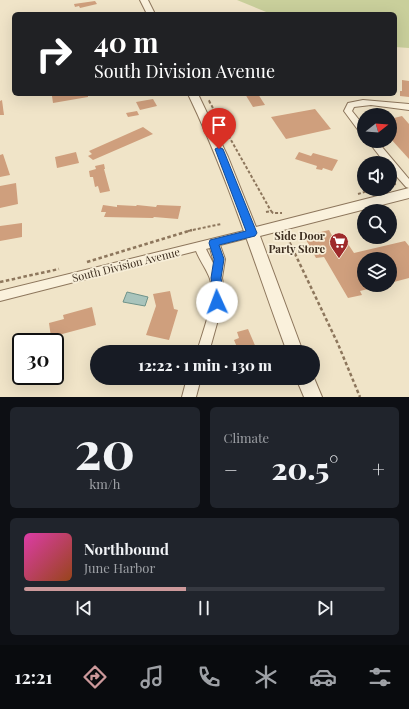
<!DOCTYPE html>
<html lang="en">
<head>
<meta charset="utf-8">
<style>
	:root { --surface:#171b24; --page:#20242c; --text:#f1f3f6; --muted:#9ea1a6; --line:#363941; --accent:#cc999b }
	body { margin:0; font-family:"Playfair Display",serif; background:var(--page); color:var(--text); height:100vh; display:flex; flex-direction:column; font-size:15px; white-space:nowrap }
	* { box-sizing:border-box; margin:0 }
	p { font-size:13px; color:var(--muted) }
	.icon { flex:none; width:22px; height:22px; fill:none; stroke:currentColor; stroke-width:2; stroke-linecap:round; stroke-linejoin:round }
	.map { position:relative; height:397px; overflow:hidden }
	.details { display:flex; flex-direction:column; gap:10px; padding:10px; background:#0d0f14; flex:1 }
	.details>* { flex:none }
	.guide { position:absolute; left:12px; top:12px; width:385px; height:84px; border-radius:6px; box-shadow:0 4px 16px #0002; background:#202124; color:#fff; overflow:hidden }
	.needle { width:26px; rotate:73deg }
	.tools { position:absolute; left:357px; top:108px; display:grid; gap:8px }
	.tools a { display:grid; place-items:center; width:40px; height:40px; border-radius:50%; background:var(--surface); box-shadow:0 4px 16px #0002; font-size:20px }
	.speed { position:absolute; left:12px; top:333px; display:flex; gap:8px; font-size:20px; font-weight:700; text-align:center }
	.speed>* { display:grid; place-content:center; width:52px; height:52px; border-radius:50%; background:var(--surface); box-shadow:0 4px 16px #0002; line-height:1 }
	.speed .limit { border:2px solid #111; border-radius:6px; background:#fff; color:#111 }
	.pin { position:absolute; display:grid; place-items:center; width:34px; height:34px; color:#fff; margin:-41px -17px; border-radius:50% 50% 50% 0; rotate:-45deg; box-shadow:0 0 4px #0007 }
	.pin .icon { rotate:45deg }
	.me { position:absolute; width:44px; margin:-22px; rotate:358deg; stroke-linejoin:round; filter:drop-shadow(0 0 3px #0008) }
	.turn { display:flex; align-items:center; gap:14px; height:84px; padding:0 16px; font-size:18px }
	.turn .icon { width:52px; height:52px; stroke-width:2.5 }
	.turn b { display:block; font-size:28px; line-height:34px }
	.big { font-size:30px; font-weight:800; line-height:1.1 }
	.details .widget { flex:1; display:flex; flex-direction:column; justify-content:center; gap:6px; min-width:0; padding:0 14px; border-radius:6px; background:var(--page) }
	.details .dial { align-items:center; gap:0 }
	.dial b { font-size:52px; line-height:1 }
	.song { display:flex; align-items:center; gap:12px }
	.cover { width:48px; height:48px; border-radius:6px; background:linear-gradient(135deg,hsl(320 70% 55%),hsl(20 70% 35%)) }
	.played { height:4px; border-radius:2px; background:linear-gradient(90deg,var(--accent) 45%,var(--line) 45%) }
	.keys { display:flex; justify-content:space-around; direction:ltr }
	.heat { display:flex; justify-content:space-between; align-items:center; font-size:22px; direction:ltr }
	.details .tiles { flex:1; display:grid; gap:10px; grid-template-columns:1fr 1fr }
	.widget:last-child { grid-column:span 2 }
	.trip { position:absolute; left:90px; top:345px; width:230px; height:40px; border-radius:20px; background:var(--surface); box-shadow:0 4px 16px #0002; font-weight:800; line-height:40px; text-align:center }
	.menu { display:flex; height:64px; justify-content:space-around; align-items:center; background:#090b0e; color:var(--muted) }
	.menu .icon { width:28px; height:28px }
	.menu .current { color:var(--accent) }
	.menu b { font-size:18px; color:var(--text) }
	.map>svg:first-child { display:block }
	.green { fill:#c9cf9b }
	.water { fill:#a9c4bc; stroke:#6f938a }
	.building { fill:#cf9f7d }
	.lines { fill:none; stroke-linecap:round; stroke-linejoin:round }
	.minor-casing { stroke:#8d765c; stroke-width:2 }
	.tertiary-casing { stroke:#8d765c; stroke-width:2 }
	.path-far2 { stroke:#8d765c; stroke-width:1.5; stroke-dasharray:2 1.5; stroke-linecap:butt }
	.path-far1 { stroke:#8d765c; stroke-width:2; stroke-dasharray:3 2; stroke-linecap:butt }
	.path { stroke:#8d765c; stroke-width:2.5; stroke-dasharray:3.5 2.5; stroke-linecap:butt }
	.minor { fill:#faf1dc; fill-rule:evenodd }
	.tertiary { fill:#faf1dc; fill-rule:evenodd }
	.route { fill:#1a73e8; stroke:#114b97 }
	.labels { text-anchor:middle; stroke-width:3.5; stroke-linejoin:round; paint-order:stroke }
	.poi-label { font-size:11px; font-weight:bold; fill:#3d2e20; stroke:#f7eed8; text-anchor:end }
	.street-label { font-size:11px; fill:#3d2e20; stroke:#f7eed8 }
</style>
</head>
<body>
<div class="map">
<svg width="409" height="397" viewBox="0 0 409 397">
	<rect width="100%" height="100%" fill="#f0e4c8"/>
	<polygon class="green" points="237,0 409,0 409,48 395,47 395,14 271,14"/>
	<polygon class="water" points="127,292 148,297 145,306 123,302"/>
	<g class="building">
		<polygon points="95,1 97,4 80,8 79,6 75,7 74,4"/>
		<polygon points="402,80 409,81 409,97 400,96 400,91 402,91"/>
		<polygon points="61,94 88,94 88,97 53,103 52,96"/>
		<polygon points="245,94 258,94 265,105 253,107"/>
		<polygon points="153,99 157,106 140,110 136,102"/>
		<polygon points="2,100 4,115 0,115 0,101"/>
		<polygon points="315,109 331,129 286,139 271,117"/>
		<polygon points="137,111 139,115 128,117 126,113"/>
		<polygon points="402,116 409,124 409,159 390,138 390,119"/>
		<polygon points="143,127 153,134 93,160 88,156 92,154 89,151"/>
		<polygon points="76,152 79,163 57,168 55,157"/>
		<polygon points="299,152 311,156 313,153 338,160 332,171 323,168 322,170 316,169 317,166 295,159"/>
		<polygon points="3,154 10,175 0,177 0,155"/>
		<polygon points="104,164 105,169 104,169 110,191 100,193 98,186 95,187 93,177 90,177 89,171 96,169 95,166"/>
		<polygon points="16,183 18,204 0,208 0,186"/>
		<polygon points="103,205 117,207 117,205 136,206 137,205 156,207 157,205 181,206 178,219 154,217 153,218 104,217 106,212 101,212"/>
		<polygon points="22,223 22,237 0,241 0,226"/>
		<polygon points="329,230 336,243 346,241 354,253 405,241 409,246 409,278 390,283 390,259 364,259 364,285 380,286 360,291 362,295 348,298 324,257 316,258 304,236"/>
		<polygon points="170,291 174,309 178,310 169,340 146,335 156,306 153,294"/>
		<polygon points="92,307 96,325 51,337 49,323 64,319 63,315"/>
		<polygon points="248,329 257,350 251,352 239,352 234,340 239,338 237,332"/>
	</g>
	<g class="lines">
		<g class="minor-casing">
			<g id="minor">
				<polygon points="363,100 409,104 409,110 371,105 354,107 352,111 364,126 364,135 361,134 344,111 348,103"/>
				<polygon points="368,141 377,141 409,179 409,188 406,187 390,169 390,163 385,163"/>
				<path d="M 252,229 L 256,230 L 257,233 L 256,236 L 220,245 L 225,259 L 222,278 L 224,290 L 223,302 L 209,352 L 197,352 C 202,333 217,298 210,279 C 207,270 200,261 196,251 L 0,301 L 0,291 ZM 210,248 L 213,259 L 213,263 L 206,249 Z"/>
				<polygon points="187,378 201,378 196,397 182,397"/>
			</g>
		</g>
		<g class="tertiary-casing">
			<g id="tertiary">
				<polygon points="140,0 148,0 155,14 147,14"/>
				<path d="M 188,94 L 198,94 L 228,157 L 256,227 L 409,188 L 409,198 L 260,236 L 303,352 L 287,352 C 255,265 228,177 188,94 Z"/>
				<polygon points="313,377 314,378 322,397 304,397 296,378 313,378"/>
			</g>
		</g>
		<polyline class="path-far2" points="209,100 210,102"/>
		<g class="path-far1">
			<polyline points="209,101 271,211"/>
			<polyline points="390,185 396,184"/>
			<polyline points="358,194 371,190"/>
			<polyline points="266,212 271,211 273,213 282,213"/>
			<polyline points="188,231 221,224"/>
		</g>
		<g class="path">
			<polyline points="287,237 338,344 360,397"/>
			<polyline points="87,262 192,230"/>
			<polyline points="0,282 59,269"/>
		</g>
		<use href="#minor" class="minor"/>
		<use href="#tertiary" class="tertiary"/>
	</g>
	<polygon class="route" points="219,147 223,149 257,233 255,236 219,245 224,259 221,278 223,290 223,302 221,305 217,307 214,305 212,302 213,290 211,278 214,259 209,243 210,240 246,231 215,149"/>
	<defs>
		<g id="supermarket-pin" transform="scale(1)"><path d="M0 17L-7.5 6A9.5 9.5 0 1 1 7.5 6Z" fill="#9e2a2b" stroke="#f7eed8"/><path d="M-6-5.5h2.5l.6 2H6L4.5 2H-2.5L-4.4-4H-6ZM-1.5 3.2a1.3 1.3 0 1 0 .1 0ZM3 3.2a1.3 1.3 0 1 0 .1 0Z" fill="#fff"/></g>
	</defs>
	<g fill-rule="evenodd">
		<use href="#supermarket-pin" x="339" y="242"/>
	</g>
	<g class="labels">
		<g class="poi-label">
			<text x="325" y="240">Side Door<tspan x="325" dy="13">Party Store</tspan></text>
		</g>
		<g class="street-label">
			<text transform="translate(126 265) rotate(-14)" y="4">South Division Avenue</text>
		</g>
	</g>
</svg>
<div class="tools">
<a><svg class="needle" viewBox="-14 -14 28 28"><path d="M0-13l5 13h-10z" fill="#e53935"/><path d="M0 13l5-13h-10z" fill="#9ea1a6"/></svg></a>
<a><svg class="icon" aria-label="sound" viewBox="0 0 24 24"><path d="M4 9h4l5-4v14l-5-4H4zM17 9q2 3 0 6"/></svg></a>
<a><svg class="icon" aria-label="search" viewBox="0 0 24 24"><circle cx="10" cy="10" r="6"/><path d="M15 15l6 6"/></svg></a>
<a><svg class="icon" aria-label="layers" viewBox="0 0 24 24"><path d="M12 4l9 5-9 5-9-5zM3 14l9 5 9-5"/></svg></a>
</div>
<div class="speed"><div class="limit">30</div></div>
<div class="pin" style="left:219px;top:149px;background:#d93025"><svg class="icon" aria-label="arrive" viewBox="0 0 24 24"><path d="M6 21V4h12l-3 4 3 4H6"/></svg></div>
<svg class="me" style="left:217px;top:302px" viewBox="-20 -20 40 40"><circle r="19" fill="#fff"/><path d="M0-13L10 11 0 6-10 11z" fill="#1a73e8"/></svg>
<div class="trip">12:22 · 1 min · 130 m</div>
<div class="guide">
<div class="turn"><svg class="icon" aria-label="right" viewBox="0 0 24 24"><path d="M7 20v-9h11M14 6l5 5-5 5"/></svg><div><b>40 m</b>South Division Avenue</div></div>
</div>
</div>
<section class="details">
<div class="tiles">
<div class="widget dial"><b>20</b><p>km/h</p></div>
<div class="widget"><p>Climate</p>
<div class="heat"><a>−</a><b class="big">20.5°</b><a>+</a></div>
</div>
<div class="widget">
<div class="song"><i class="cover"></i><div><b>Northbound</b><p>June Harbor</p></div></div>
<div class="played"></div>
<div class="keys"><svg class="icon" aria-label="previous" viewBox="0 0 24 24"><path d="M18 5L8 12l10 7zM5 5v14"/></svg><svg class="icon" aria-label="pause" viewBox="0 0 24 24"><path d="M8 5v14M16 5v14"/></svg><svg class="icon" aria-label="next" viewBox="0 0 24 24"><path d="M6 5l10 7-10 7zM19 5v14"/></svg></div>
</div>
</div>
</section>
<nav class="menu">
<b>12:21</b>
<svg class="icon current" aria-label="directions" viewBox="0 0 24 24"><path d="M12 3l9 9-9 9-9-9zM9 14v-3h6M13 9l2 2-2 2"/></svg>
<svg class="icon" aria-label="music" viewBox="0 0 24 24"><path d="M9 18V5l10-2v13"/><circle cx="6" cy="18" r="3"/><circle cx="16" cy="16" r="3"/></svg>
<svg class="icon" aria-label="phone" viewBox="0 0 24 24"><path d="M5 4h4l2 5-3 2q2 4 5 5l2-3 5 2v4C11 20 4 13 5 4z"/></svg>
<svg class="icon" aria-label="climate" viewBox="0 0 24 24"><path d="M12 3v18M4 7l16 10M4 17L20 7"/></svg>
<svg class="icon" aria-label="car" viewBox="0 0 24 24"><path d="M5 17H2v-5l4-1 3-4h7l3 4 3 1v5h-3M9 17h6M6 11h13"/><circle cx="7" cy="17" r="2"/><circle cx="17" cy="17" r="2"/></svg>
<svg class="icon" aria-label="filters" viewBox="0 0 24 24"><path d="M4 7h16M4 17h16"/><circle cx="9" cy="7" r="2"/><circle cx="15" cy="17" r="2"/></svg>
</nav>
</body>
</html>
